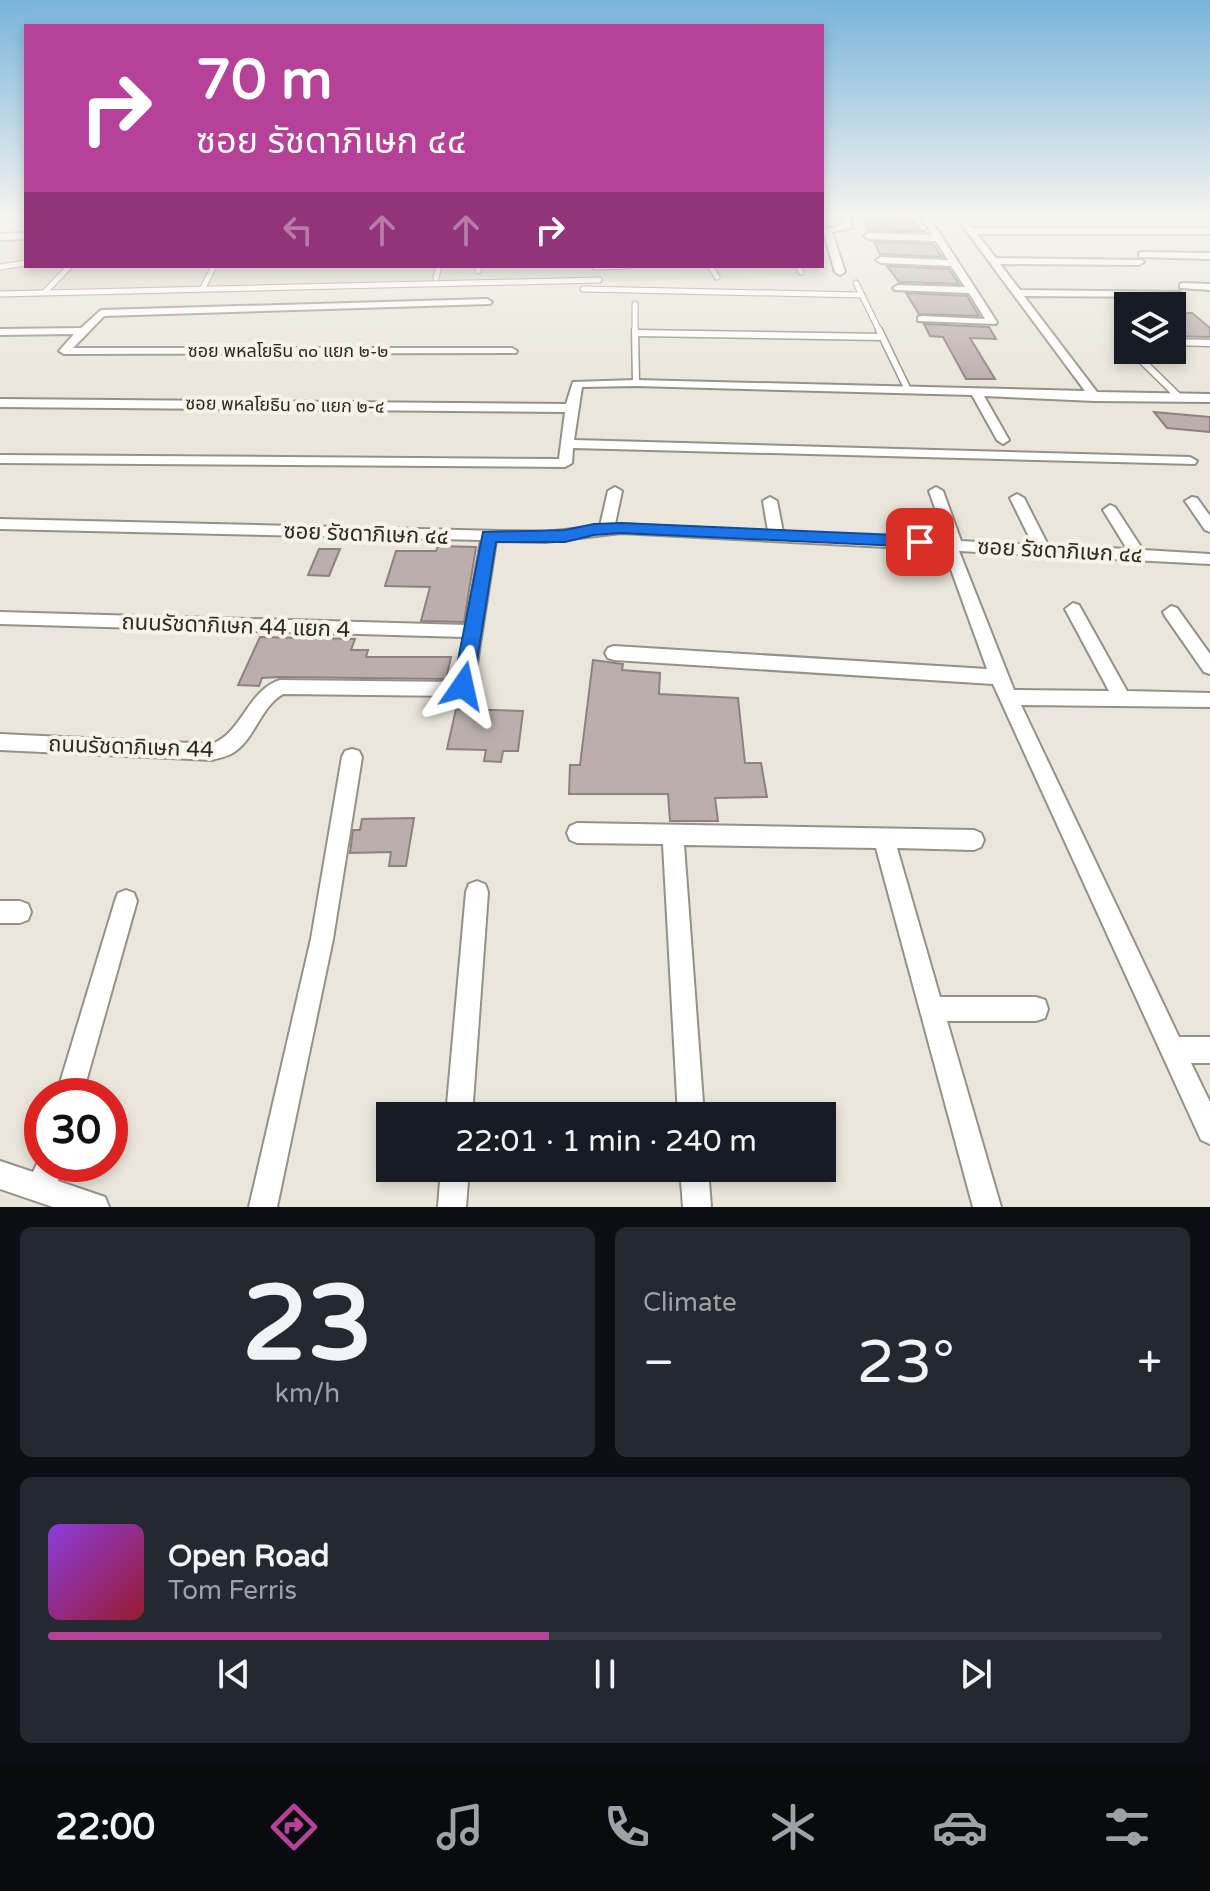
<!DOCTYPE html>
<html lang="en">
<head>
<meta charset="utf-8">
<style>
	:root { --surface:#171b24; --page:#242831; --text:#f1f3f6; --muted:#9ea1a6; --line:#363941; --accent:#b64198 }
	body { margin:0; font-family:"Varela Round","Noto Sans Thai",sans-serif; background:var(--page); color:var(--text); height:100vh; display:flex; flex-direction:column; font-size:30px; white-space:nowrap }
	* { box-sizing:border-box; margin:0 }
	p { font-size:26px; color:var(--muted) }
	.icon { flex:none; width:44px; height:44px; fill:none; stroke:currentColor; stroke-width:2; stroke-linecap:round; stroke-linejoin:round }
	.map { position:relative; height:1207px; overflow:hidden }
	.panel { display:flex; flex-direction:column; gap:20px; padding:20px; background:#0d0f14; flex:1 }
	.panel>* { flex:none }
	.guide { position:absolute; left:24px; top:24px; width:800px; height:244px; border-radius:0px; box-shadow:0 4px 12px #0003; background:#b64198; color:#fff; overflow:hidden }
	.tools { position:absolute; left:1114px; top:292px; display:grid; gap:16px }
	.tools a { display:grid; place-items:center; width:72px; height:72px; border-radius:0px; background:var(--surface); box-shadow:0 4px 12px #0003; font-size:40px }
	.speed { position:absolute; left:24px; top:1078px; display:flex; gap:16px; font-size:40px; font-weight:700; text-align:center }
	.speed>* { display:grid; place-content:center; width:104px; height:104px; border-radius:50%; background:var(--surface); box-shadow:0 4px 12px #0003; line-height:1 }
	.speed .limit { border:12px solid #d22; background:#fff; color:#111 }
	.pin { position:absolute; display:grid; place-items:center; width:68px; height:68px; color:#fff; margin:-34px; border-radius:16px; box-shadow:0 4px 12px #0006 }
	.me { position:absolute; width:88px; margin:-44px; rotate:11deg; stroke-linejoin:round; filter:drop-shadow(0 0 6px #0008) }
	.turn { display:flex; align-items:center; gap:28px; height:168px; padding:0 40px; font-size:36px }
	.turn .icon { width:104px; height:104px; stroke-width:2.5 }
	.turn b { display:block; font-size:56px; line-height:68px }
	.lanes { display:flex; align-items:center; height:76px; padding:0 40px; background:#0003; justify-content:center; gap:40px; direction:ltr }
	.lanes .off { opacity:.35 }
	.big { font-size:60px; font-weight:600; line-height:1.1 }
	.panel .widget { flex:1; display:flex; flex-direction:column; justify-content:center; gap:12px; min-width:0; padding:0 28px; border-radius:12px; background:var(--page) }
	.panel .dial { align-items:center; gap:0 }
	.dial b { font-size:104px; line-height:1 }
	.song { display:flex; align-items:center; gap:24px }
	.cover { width:96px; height:96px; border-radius:12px; background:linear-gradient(135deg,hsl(270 70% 55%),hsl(350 70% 35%)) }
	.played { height:8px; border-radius:4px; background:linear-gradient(90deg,var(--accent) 45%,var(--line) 45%) }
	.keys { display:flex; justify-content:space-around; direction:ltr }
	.heat { display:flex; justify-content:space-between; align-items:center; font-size:44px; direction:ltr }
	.panel .tiles { flex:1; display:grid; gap:20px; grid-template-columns:1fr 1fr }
	.widget:last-child { grid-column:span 2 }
	.trip { position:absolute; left:376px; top:1102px; width:460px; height:80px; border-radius:0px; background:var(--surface); box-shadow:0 4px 12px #0003; font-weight:600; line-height:80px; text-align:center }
	.tab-bar { display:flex; height:128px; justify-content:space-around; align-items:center; background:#090b0e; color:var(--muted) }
	.tab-bar .icon { width:56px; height:56px }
	.tab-bar .selected { color:var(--accent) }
	.tab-bar b { font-size:36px; color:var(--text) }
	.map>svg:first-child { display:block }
	.built { fill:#e2dac9 }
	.building { fill:#bbaeac; stroke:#8e8180; stroke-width:2 }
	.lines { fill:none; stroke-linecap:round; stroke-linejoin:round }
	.service-far1-casing { stroke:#959187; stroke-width:7 }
	.service-casing { stroke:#959187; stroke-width:9 }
	.minor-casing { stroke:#959187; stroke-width:4 }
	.service-far1 { stroke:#fff; stroke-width:5 }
	.service { stroke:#fff; stroke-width:6 }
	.minor { fill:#fff; fill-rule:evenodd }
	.route { fill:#1a73e8; stroke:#114b97; stroke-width:2 }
	.labels { text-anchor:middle; stroke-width:8; stroke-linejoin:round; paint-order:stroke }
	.far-street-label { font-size:18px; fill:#2c2a26; stroke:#f7f3e8 }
	.street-label { font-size:22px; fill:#2c2a26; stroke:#f7f3e8 }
</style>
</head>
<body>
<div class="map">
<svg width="1210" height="1207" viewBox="0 0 1210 1207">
	<rect width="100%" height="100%" fill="#eae6db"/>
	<polygon class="built" points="26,240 26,266 801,266 806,276 0,299 0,241"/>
	<g class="building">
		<polygon points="864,220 914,222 918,228 926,232 868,230"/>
		<polygon points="874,242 933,244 942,257 880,254"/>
		<polygon points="887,266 949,269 959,284 899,282"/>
		<polygon points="906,293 967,296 979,316 919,314"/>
		<polygon points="1172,313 1192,313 1210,328 1210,337 1172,336"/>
		<polygon points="924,324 989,327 996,339 970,338 995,379 966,379 943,337 930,336"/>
		<polygon points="1154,412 1210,417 1210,432 1167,428"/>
		<polygon points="438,546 476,547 464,622 421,621 430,587 385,586 396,551 436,551"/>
		<polygon points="319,549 340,549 329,576 308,575"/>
		<polygon points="260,637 355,639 351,650 368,650 366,657 451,657 446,679 280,677 262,678 259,686 238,685"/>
		<polygon points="593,660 623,664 622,670 660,673 659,694 738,698 745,763 761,763 767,797 715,798 718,821 670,821 668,794 569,794 570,765 580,765"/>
		<polygon points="456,709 523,711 518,751 503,751 501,762 484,761 486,750 447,749"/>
		<polygon points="414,818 406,866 389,866 391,852 350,853 353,830 360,830 362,819"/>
	</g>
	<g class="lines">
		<g class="service-far1-casing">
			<g id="service-far1">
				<polyline points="710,266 717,277"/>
				<polyline points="798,266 801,272"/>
				<polyline points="0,267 26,263"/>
				<polyline points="595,267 629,266"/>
				<polyline points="478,271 479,266"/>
				<polyline points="436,278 439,266"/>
				<polyline points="856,283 880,332"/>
				<polyline points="203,288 214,266"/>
				<polyline points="583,289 862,295"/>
				<polyline points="45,292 70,266"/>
				<polyline points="0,294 599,280"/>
				<polyline points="635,304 635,332"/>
			</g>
		</g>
		<g class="service-casing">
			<g id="service">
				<polyline points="635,330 636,383"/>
				<polyline points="879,330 908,390"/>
				<polyline points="636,333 882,337"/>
				<polyline points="1128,341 1125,344 1128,347"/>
				<polyline points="1172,342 1210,343"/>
				<polyline points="1131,350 1179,397"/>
			</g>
		</g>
		<g class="minor-casing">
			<g id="minor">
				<polygon points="843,217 851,217 851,228 832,232 845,272 840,275 835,272 823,230 844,224"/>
				<polygon points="921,217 929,217 997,322 996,324 918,321 918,317 922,316 985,319 969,293 895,290 893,288 898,285 965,287 951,266 881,263 876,260 881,257 948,260 936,241 868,239 864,236 868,233 932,235"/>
				<polygon points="956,217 964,217 973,228 1210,228 1210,234 977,234 996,258 1142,260 1144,262 1139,265 1000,264 1020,290 1180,292 1180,296 1177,297 1024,296 1097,392 1210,394 1210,402 1095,401 984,396 1009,440 1003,444 997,440 972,395 636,386 582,387 574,440 1190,457 1197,461 1195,464 573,448 572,463 565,467 0,463 0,455 559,459 565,412 0,407 0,399 566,404 573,382 636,380 1085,391"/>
				<polygon points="26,233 26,239 0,240 0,234"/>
				<polygon points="1142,252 1210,253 1210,259 1139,257 1139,253"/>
				<polygon points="1183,283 1210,284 1210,290 1180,288 1180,284"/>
				<polygon points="487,299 492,302 490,304 104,316 73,348 512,348 517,351 516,353 64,354 59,351 74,334 0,335 0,329 81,328 101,310"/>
				<path d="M 615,487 L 622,491 L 615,524 L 768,531 L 763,501 L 770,497 L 777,501 L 783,532 L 943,540 L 946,539 L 929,491 L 936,487 L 943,491 L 961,541 L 1033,545 L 1010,498 L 1017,494 L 1024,498 L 1048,545 L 1127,549 L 1103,510 L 1110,505 L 1115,507 L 1143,550 L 1210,554 L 1210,564 L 959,551 L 1014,690 L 1109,691 L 1065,609 L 1073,603 L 1079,605 L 1127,691 L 1210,693 L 1210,707 L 1021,705 L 1179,1037 L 1210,1037 L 1210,1063 L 1191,1063 L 1210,1102 L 1210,1144 L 1201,1140 L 993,684 L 614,660 L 608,658 L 605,653 L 608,648 L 614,646 L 987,669 L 944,550 L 621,533 L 546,542 L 496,541 L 475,677 C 471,688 469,692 458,696 L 283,694 C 259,708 255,741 231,754 C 225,757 218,758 212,760 L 0,750 L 0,734 L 212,744 C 243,732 247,691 280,680 L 455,682 L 464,637 L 0,624 L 0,612 L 466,625 L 481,540 L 0,529 L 0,519 L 546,532 L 600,526 L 608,491 Z"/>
				<polygon points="1192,497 1197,498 1210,516 1210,532 1205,530 1185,501"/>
				<polygon points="1171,606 1177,608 1210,654 1210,674 1204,672 1165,616 1163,612"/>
				<polygon points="352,749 359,751 362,757 333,939 277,1207 249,1207 311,939 342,757 345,751"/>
				<polygon points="577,823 974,830 981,833 984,840 981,847 974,850 897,848 940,997 1036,997 1045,1000 1048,1009 1045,1018 1036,1021 947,1021 1001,1207 973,1207 876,848 684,845 704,1116 678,1116 663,844 577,843 570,840 567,833 570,826"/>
				<polygon points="477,881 485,884 488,892 472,1116 446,1116 466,892 469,884"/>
				<polygon points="126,890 134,893 137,901 82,1096 56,1096 115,901 118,893"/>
				<polygon points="0,901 20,901 28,904 31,912 28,920 20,923 0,923"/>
				<polygon points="42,1153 42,1164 63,1164 58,1181 105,1197 109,1207 53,1207 0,1189 0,1161 33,1172"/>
				<polygon points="441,1168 469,1168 466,1207 438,1207"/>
				<polygon points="680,1168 708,1168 711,1207 683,1207"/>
			</g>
		</g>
		<use href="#service-far1" class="service-far1"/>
		<use href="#service" class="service"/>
		<use href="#minor" class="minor"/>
	</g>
	<linearGradient id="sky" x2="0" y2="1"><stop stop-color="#78b4dc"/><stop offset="0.56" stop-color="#f6f4ef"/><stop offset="1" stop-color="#f6f4ef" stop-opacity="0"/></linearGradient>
	<rect width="1210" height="386" fill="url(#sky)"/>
	<polygon class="route" points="621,523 920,536 928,542 920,547 621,533 594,535 565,542 496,542 473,686 470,692 456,692 453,686 483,532 565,530 594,524"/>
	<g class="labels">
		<g class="far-street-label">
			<text x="288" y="357">ซอย พหลโยธิน ๓๐ แยก ๒-๒</text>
			<text transform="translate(285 405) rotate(1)" y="6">ซอย พหลโยธิน ๓๐ แยก ๒-๔</text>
		</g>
		<g class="street-label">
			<text transform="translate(366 533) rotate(2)" y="8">ซอย รัชดาภิเษก ๔๔</text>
			<text transform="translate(1060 550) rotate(3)" y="8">ซอย รัชดาภิเษก ๔๔</text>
			<text transform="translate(236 625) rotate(2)" y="8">ถนนรัชดาภิเษก 44 แยก 4</text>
			<text transform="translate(131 746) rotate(2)" y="8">ถนนรัชดาภิเษก 44</text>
		</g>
	</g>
</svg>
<div class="tools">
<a><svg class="icon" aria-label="layers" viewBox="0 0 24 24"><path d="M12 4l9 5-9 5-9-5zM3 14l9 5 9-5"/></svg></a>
</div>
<div class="speed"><div class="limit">30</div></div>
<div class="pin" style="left:920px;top:542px;background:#d93025"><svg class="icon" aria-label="arrive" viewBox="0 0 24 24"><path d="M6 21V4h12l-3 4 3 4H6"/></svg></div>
<svg class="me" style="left:463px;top:686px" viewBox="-20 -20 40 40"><path d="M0-17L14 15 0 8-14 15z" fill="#1a73e8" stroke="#fff" stroke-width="4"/></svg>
<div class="trip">22:01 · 1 min · 240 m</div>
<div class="guide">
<div class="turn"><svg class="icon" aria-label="right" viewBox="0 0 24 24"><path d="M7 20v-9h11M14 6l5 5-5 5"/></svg><div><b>70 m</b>ซอย รัชดาภิเษก ๔๔</div></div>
<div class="lanes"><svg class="icon off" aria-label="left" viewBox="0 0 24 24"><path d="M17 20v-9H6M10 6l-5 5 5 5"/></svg><svg class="icon off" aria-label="ahead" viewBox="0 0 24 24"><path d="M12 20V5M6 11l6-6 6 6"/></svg><svg class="icon off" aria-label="ahead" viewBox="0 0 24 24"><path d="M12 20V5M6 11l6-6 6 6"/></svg><svg class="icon" aria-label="right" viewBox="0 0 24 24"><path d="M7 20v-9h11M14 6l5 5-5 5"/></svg></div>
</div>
</div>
<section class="panel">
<div class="tiles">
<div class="widget dial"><b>23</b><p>km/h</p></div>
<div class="widget"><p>Climate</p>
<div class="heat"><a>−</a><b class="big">23°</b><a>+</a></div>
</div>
<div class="widget">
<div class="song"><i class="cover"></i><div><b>Open Road</b><p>Tom Ferris</p></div></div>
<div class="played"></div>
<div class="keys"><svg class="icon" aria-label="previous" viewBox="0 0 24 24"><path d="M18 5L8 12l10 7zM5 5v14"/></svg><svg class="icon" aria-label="pause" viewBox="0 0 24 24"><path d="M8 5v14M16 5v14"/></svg><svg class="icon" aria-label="next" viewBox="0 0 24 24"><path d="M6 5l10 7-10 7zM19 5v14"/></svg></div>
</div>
</div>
</section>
<nav class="tab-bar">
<b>22:00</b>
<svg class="icon selected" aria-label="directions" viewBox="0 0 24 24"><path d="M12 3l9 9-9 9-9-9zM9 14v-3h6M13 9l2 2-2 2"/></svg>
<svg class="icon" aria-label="music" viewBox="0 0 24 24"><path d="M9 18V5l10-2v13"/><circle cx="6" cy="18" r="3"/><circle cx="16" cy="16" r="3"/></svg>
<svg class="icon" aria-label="phone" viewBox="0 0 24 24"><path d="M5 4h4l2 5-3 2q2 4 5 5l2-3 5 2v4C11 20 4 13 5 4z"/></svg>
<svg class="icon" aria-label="climate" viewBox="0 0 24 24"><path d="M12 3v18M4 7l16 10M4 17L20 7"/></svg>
<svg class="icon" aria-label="car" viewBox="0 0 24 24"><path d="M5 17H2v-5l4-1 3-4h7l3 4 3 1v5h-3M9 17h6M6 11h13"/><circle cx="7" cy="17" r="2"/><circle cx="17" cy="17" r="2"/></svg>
<svg class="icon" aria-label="filters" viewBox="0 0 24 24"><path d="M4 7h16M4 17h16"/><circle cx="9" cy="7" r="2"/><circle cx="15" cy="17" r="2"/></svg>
</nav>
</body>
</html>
